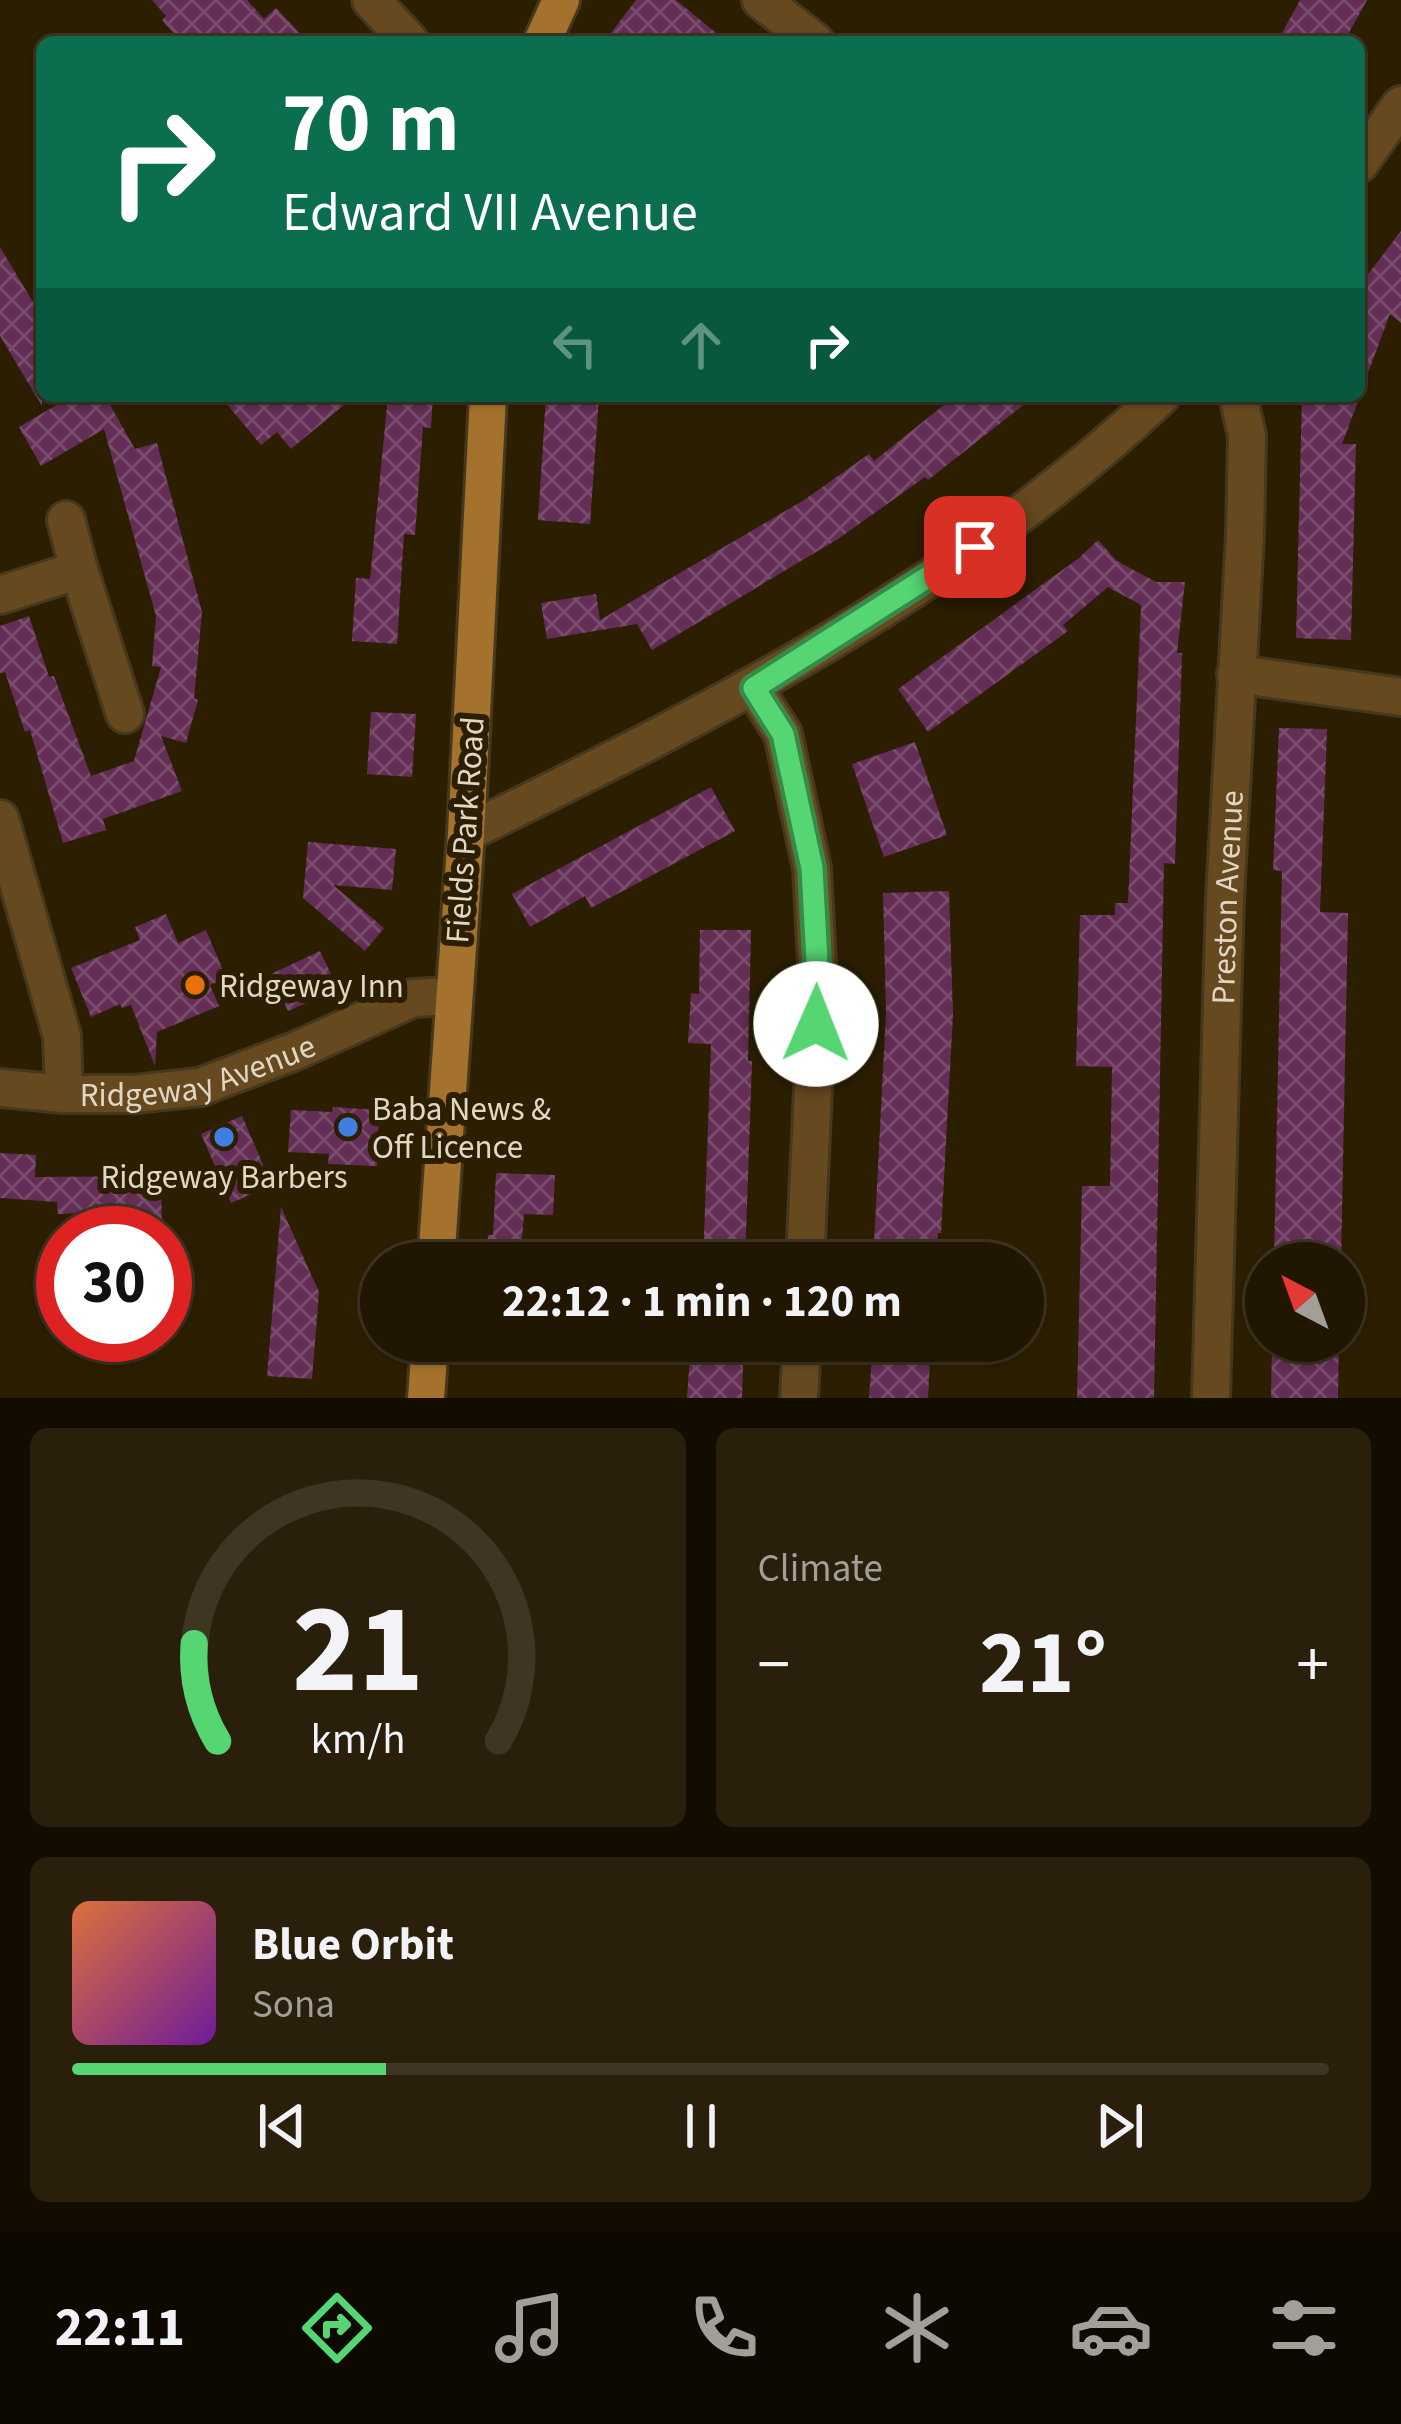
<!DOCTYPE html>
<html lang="en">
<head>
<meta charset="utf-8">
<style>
	:root { --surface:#211601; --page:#291f0b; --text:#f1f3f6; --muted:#a29f99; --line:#3e3523; --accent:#55d672 }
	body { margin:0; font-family:"Source Sans 3",sans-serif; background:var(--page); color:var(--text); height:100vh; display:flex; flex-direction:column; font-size:45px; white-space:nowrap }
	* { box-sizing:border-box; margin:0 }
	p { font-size:39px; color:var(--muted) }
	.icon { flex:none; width:66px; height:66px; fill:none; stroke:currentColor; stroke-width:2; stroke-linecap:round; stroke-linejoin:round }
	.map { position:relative; height:1398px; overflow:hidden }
	.side { display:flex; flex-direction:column; gap:30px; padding:30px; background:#120c01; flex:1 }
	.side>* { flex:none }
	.hud { position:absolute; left:36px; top:36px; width:1329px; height:366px; border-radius:18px; box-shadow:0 3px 9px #0004,0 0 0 3px var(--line); background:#0b6e4f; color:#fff; overflow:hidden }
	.needle { width:78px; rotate:319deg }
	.controls { position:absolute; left:1245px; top:1242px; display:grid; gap:24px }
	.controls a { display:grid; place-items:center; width:120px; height:120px; border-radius:50%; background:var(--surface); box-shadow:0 3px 9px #0004,0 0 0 3px var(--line); font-size:60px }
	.speed { position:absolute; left:36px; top:1206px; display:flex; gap:24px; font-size:60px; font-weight:700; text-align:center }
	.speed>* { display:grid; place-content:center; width:156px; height:156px; border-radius:50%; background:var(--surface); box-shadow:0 3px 9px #0004,0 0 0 3px var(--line); line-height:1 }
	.speed .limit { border:18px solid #d22; background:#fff; color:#111 }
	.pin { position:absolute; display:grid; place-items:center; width:102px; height:102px; color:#fff; margin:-51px; border-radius:24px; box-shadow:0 6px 18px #0006 }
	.me { position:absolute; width:132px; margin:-66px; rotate:1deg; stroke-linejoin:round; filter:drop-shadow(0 0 9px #0008) }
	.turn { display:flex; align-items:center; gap:42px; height:252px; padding:0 48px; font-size:54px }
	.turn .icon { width:156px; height:156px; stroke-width:2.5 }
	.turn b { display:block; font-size:84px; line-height:102px }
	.lanes { display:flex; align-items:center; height:114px; padding:0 48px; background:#0003; justify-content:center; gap:60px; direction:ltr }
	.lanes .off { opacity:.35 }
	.big { font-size:90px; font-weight:700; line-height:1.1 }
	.side .tile { flex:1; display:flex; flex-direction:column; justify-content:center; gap:18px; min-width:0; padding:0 42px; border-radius:18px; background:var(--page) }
	.side .dial { align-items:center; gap:0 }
	.dial svg { height:312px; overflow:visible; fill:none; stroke:var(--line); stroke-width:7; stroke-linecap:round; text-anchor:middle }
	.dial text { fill:var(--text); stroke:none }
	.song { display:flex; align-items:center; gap:36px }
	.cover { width:144px; height:144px; border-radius:18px; background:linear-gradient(135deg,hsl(20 70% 55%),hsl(280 70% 35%)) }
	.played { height:12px; border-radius:6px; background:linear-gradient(90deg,var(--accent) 25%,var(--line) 25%) }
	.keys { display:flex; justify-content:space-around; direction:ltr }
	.heat { display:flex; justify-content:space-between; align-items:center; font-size:66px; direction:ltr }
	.side .tiles { flex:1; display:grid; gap:30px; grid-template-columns:1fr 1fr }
	.tile:last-child { grid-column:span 2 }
	.trip { position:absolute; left:360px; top:1242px; width:684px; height:120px; border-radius:60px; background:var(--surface); box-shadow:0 3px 9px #0004,0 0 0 3px var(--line); font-weight:700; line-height:120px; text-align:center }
	.tabs { display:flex; height:192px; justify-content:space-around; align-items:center; background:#0d0900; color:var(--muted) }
	.tabs .icon { width:84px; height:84px }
	.tabs .on { color:var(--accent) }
	.tabs b { font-size:54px; color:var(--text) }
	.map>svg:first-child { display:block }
	.building { fill:url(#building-cross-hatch) }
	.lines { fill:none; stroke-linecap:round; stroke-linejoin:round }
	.minor-casing { stroke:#45381d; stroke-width:42 }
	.major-casing { stroke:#45381d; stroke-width:42 }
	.minor { stroke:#674920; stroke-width:36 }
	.major { stroke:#a4722d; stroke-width:36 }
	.route-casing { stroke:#378b4a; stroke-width:30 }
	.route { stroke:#55d672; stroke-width:21 }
	.food-dot { fill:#e8710a; stroke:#2c1e01; stroke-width:4.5 }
	.shop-dot { fill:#3f7fe0; stroke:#2c1e01; stroke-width:4.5 }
	.labels { text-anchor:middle; stroke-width:12; stroke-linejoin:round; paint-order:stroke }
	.street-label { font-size:33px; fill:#e0d7c6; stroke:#2c1e01 }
	.poi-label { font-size:33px; fill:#e0d7c6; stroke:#2c1e01; text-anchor:start }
</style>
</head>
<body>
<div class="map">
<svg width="1401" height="1398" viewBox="0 0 1401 1398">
	<defs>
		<pattern id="building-cross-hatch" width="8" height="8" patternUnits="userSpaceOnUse" patternTransform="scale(3)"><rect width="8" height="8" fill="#632d55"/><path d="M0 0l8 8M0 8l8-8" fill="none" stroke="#794b6c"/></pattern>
	</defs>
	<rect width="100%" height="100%" fill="#2c1e01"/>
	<g class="building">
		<polygon points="152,0 247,0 264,19 276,8 308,42 181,42 162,20 166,16"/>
		<polygon points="636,0 676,0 727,42 604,42"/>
		<polygon points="1300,0 1367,0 1344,42 1277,42"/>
		<polygon points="1401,231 1401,323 1390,314 1362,389 1359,388 1359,286"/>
		<polygon points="0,247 42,317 42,406 0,336"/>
		<polygon points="72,396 105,396 135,449 157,443 202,612 194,698 198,700 186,743 161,736 182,791 103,819 106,830 63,843 30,730 25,732 5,672 0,673 0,626 29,616 49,677 54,676 91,776 134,761 161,667 152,666 156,616 104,429 41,466 19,427"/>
		<polygon points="220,396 355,396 291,449 277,432 261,445"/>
		<polygon points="388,396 433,396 431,428 423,427 415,535 404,534 397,644 352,641 356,578 370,579"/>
		<polygon points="546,396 599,396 590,524 538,520"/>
		<polygon points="955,396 1035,396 928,480 925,477 838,539 652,650 637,624 547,639 541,603 596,594 600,620 804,500 869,454 874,461"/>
		<polygon points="1302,396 1360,396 1342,444 1356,444 1351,640 1296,638"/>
		<polygon points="1098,540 1117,561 1156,582 1185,582 1177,653 1182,653 1175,864 1164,863 1154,1398 1077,1398 1082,1186 1110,1186 1112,1067 1076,1066 1080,915 1115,915 1115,903 1128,903 1141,605 1108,587 1063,625 1068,631 928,732 898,689 1079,558"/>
		<polygon points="371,712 416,714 412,777 367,774"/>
		<polygon points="1279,728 1327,729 1320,912 1348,913 1341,1263 1274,1263 1282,871 1273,870"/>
		<polygon points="915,742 947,835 884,857 852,764"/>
		<polygon points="711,787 735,831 591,908 585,896 530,927 512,894"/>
		<polygon points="308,842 396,849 392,890 333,885 384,928 365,951 303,898"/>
		<polygon points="949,891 953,1015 941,1233 938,1233 936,1263 873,1263 886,1012 883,893"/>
		<polygon points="166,914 178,943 206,930 226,978 210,985 219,1006 157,1032 155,1066 131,1005 122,1008 120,1004 91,1017 71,968 140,940 135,927"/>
		<polygon points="700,930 751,930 748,1061 752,1061 745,1263 703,1263 711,1044 688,1043 691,993 699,994"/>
		<polygon points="320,951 338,989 288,1011 271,974"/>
		<polygon points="333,1107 379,1110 377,1166 328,1164 329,1154 288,1152 291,1110 332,1112"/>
		<polygon points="242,1116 272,1185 231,1203 201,1134"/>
		<polygon points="0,1153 36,1155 35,1177 161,1176 162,1233 113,1233 112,1212 58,1214 57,1202 0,1198"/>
		<polygon points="496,1173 555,1175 553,1215 524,1214 520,1263 485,1263 488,1235 493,1235"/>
		<polygon points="281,1207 319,1292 312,1379 267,1376"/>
		<polygon points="691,1341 744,1341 742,1398 687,1398"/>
		<polygon points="873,1341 931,1341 928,1398 869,1398"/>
		<polygon points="1272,1341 1339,1341 1338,1398 1271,1398"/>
	</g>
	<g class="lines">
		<g class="minor-casing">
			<g id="minor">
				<polyline points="371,0 410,42"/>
				<polyline points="761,0 815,42"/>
				<polyline points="1359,164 1401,105"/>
				<polyline points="79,570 125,714"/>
				<polyline points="0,595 79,570 66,520"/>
				<polyline points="1236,674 1401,697"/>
				<polyline points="754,688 783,734 812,868 818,981 805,1263"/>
				<polyline points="0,819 62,1036 64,1094"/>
				<path d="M 466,833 C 715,711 957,588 1161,396"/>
				<path id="s1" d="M 0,1088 L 64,1094 L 135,1094 L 200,1087 L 295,1051 L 413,998 L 453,996"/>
				<polyline points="799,1398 802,1341"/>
				<path id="s2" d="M 1211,1398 L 1225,897 L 1245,535 L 1247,435 L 1238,396"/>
			</g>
		</g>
		<g class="major-casing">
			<g id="major">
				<polyline points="542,42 561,0"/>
				<polyline points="436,1263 466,833 488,396"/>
				<polyline points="426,1398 430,1341"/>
			</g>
		</g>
		<use href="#minor" class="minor"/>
		<use href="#major" class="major"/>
	</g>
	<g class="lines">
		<g class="route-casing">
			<polyline id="route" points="816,1024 818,981 812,868 783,734 754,688 975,547"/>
		</g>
		<use href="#route" class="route"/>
	</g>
	<circle class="food-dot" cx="195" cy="985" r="12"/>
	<g class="shop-dot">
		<circle cx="348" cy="1127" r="12"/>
		<circle cx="224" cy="1137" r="12"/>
	</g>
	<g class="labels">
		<g class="street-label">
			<text transform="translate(464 830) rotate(-86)" y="12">Fields Park Road</text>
			<text dy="12" stroke="none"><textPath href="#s2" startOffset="501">Preston Avenue</textPath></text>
			<text dy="12" stroke="none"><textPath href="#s1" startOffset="201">Ridgeway Avenue</textPath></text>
		</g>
		<g class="poi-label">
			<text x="219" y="997">Ridgeway Inn</text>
			<text x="372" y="1120">Baba News &amp;<tspan x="372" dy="38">Off Licence</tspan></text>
			<text x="224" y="1188" text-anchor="middle">Ridgeway Barbers</text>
		</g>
	</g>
</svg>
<div class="controls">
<a><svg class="needle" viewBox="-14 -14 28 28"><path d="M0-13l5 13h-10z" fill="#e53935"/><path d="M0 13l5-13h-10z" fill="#a29f99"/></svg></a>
</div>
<div class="speed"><div class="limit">30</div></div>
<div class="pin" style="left:975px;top:547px;background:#d93025"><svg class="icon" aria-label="arrive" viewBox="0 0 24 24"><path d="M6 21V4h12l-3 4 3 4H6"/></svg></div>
<svg class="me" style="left:816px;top:1024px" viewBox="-20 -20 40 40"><circle r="19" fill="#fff"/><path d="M0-13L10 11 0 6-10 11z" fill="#55d672"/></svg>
<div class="trip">22:12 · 1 min · 120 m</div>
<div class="hud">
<div class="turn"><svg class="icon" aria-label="right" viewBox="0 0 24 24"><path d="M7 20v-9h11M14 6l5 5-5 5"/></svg><div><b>70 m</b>Edward VII Avenue</div></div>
<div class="lanes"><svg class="icon off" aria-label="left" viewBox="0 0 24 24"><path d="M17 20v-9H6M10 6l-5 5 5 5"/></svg><svg class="icon off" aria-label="ahead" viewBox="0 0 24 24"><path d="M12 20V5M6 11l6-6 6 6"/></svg><svg class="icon" aria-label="right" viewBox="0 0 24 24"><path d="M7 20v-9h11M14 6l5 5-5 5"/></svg></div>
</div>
</div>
<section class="side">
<div class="tiles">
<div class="tile dial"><svg viewBox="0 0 100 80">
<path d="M14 69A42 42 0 1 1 86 69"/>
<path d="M14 69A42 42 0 0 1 8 44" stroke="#55d672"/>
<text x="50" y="56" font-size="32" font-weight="700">21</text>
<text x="50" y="72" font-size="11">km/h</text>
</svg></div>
<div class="tile"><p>Climate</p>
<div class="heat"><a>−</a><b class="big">21°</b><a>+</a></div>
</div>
<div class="tile">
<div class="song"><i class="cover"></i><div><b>Blue Orbit</b><p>Sona</p></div></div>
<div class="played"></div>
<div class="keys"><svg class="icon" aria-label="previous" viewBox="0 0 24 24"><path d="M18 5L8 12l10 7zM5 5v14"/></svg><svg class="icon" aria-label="pause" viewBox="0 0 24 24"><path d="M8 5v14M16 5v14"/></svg><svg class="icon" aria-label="next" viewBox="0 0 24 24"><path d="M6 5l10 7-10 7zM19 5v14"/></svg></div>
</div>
</div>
</section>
<nav class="tabs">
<b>22:11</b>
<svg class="icon on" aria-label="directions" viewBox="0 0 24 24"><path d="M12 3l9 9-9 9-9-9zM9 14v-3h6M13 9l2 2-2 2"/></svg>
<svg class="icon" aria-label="music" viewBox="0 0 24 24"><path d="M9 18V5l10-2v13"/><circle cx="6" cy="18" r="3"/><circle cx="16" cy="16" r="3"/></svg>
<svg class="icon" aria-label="phone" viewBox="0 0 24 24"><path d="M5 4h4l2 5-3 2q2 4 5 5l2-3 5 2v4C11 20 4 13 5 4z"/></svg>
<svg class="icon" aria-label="climate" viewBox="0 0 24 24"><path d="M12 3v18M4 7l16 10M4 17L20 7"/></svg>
<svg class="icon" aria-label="car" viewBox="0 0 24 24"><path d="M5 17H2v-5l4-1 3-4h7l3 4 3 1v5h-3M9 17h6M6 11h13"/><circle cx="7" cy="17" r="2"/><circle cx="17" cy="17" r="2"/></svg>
<svg class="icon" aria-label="filters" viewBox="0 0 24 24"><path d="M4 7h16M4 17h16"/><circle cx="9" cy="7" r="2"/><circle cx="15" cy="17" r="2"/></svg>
</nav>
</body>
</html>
